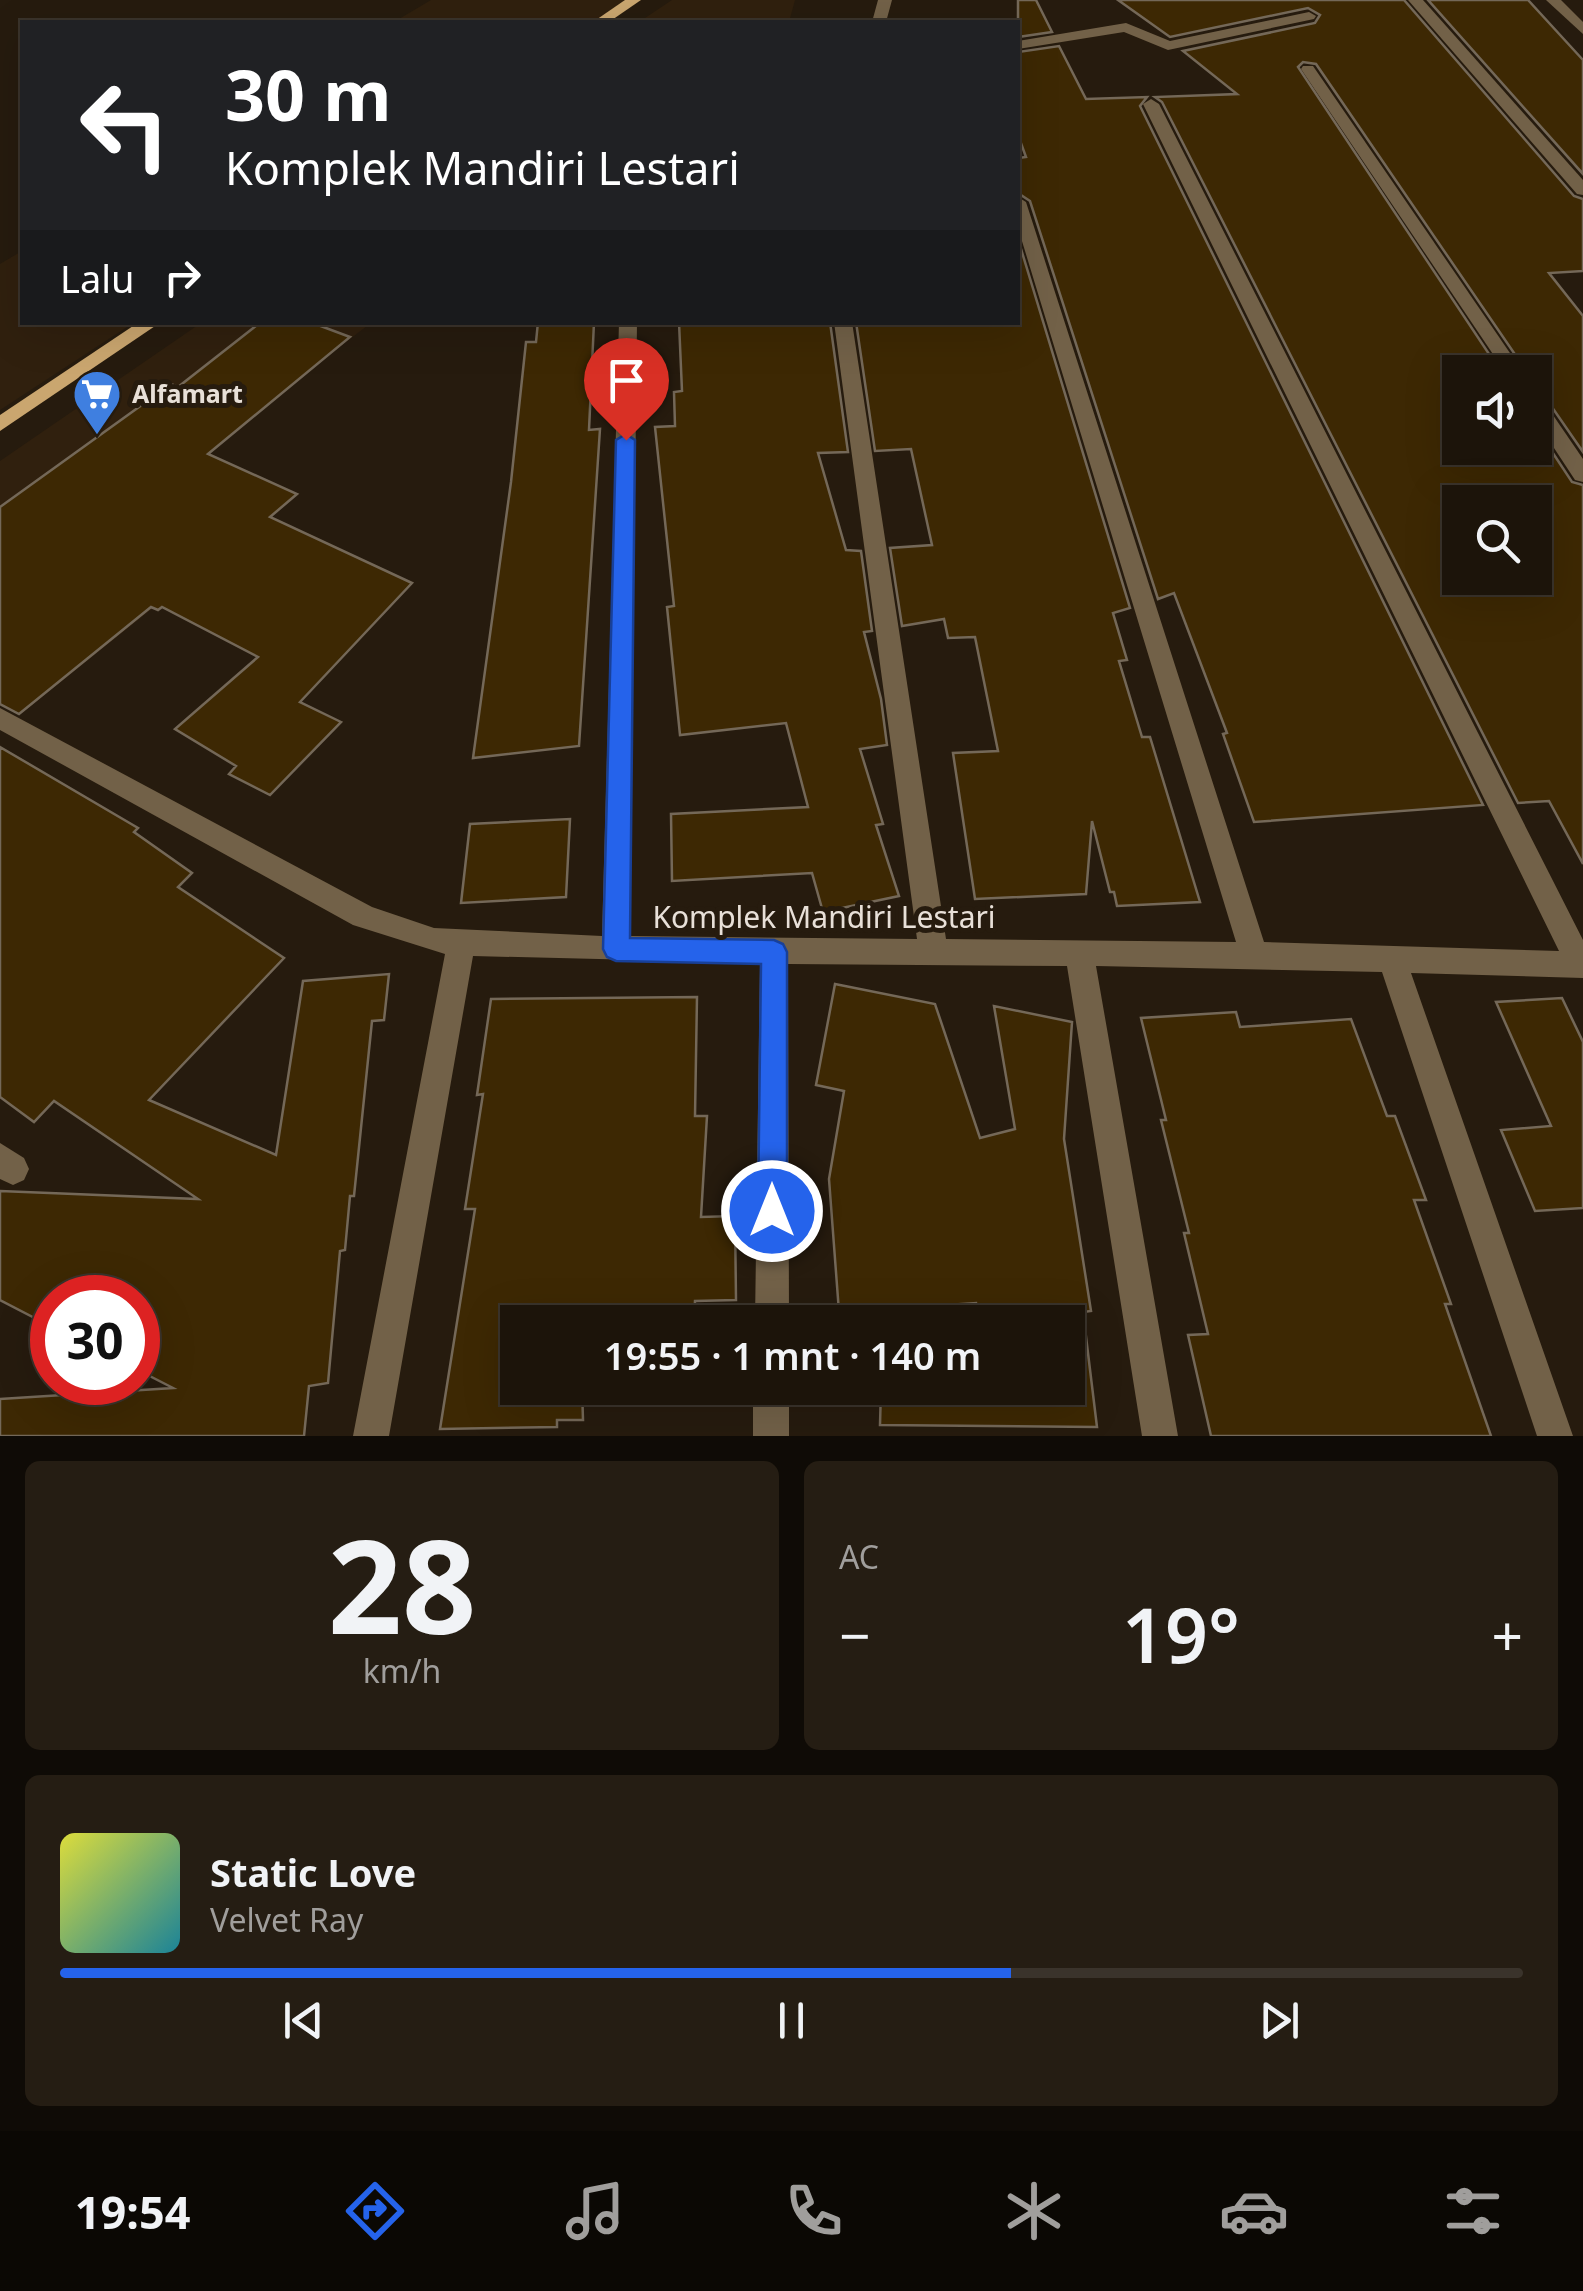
<!DOCTYPE html>
<html lang="id">
<head>
<meta charset="utf-8">
<style>
	:root { --surface:#1c140a; --page:#251d13; --text:#f1f3f6; --muted:#a09e9c; --line:#3a332b; --accent:#2563eb }
	body { margin:0; font-family:"Noto Sans",sans-serif; background:var(--page); color:var(--text); height:100vh; display:flex; flex-direction:column; font-size:38px; white-space:nowrap }
	* { box-sizing:border-box; margin:0 }
	p { font-size:32px; color:var(--muted) }
	.icon { flex:none; width:55px; height:55px; fill:none; stroke:currentColor; stroke-width:2; stroke-linecap:round; stroke-linejoin:round }
	.map { position:relative; height:1436px; overflow:hidden }
	.panel { display:flex; flex-direction:column; gap:25px; padding:25px; background:#0f0b06; flex:1 }
	.panel>* { flex:none }
	.banner { position:absolute; left:20px; top:20px; width:1000px; height:305px; border-radius:0px; box-shadow:0 10px 40px #0002,0 0 0 2px var(--line); background:#202124; color:#fff; overflow:hidden }
	.buttons { position:absolute; left:1442px; top:355px; display:grid; gap:20px }
	.buttons a { display:grid; place-items:center; width:110px; height:110px; border-radius:0px; background:var(--surface); box-shadow:0 10px 40px #0002,0 0 0 2px var(--line); font-size:50px }
	.speed { position:absolute; left:30px; top:1275px; display:flex; gap:20px; font-size:50px; font-weight:700; text-align:center }
	.speed>* { display:grid; place-content:center; width:130px; height:130px; border-radius:50%; background:var(--surface); box-shadow:0 10px 40px #0002,0 0 0 2px var(--line); line-height:1 }
	.speed .limit { border:15px solid #d22; background:#fff; color:#111 }
	.pin { position:absolute; display:grid; place-items:center; width:85px; height:85px; color:#fff; margin:-102px -42px; border-radius:50% 50% 50% 0; rotate:-45deg; box-shadow:0 0 10px #0007 }
	.pin .icon { rotate:45deg }
	.me { position:absolute; width:110px; margin:-55px; rotate:0deg; stroke-linejoin:round; filter:drop-shadow(0 0 8px #0008) }
	.turn { display:flex; align-items:center; gap:35px; height:210px; padding:0 40px; font-size:45px }
	.turn .icon { width:130px; height:130px; stroke-width:2.5 }
	.turn b { display:block; font-size:70px; line-height:85px }
	.then { display:flex; align-items:center; height:95px; padding:0 40px; background:#0003; gap:20px; font-size:38px }
	.big { font-size:75px; font-weight:600; line-height:1.1 }
	.panel .card { flex:1; display:flex; flex-direction:column; justify-content:center; gap:15px; min-width:0; padding:0 35px; border-radius:15px; background:var(--page) }
	.panel .dial { align-items:center; gap:0 }
	.dial b { font-size:130px; line-height:1 }
	.song { display:flex; align-items:center; gap:30px }
	.cover { width:120px; height:120px; border-radius:15px; background:linear-gradient(135deg,hsl(60 70% 55%),hsl(190 70% 35%)) }
	.played { height:10px; border-radius:5px; background:linear-gradient(90deg,var(--accent) 65%,var(--line) 65%) }
	.keys { display:flex; justify-content:space-around; direction:ltr }
	.heat { display:flex; justify-content:space-between; align-items:center; font-size:55px; direction:ltr }
	.panel .tiles { flex:1; display:grid; gap:25px; grid-template-columns:1fr 1fr }
	.card:last-child { grid-column:span 2 }
	.trip { position:absolute; left:500px; top:1305px; width:585px; height:100px; border-radius:0px; background:var(--surface); box-shadow:0 10px 40px #0002,0 0 0 2px var(--line); font-weight:600; line-height:100px; text-align:center }
	.dock { display:flex; height:160px; justify-content:space-around; align-items:center; background:#0b0804; color:var(--muted) }
	.dock .icon { width:70px; height:70px }
	.dock .on { color:var(--accent) }
	.dock b { font-size:45px; color:var(--text) }
	.map>svg:first-child { display:block }
	.built { fill:#30200e }
	.building { fill:#3d2803; stroke:#746858; stroke-width:2.5; fill-rule:evenodd }
	.lines { fill:none; stroke-linecap:round; stroke-linejoin:round }
	.minor { fill:#726148; fill-rule:evenodd }
	.primary { fill:#caa66f; fill-rule:evenodd }
	.route { fill:#2563eb; stroke:#184099; stroke-width:2.5 }
	.labels { text-anchor:middle; stroke-width:10; stroke-linejoin:round; paint-order:stroke }
	.far-poi-label { font-size:25px; font-weight:bold; fill:#e8e0d8; stroke:#261b0e; text-anchor:start }
	.street-label { font-size:30px; fill:#e8e0d8; stroke:#261b0e }
</style>
</head>
<body>
<div class="map">
<svg width="1583" height="1436" viewBox="0 0 1583 1436">
	<rect width="100%" height="100%" fill="#261b0e"/>
	<g class="built">
		<polygon points="431,0 627,0 593,22 394,22"/>
		<polygon points="672,0 795,0 789,22 639,22"/>
		<polygon points="22,251 22,322 133,323 0,410 0,264"/>
		<polygon points="201,323 371,323 182,466 282,505 22,713 0,702 0,461"/>
	</g>
	<g class="building">
		<polygon points="1018,0 1036,0 1052,32 1018,37"/>
		<path d="M 1118,0 L 1404,0 L 1574,196 L 1583,199 L 1583,271 L 1549,273 L 1583,316 L 1583,452 L 1545,397 L 1535,394 L 1535,372 L 1527,372 L 1316,64 L 1303,62 L 1298,67 L 1501,372 L 1460,372 L 1460,448 L 1535,448 L 1535,426 L 1572,482 L 1583,485 L 1583,864 L 1549,801 L 1518,803 L 1162,102 L 1155,97 L 1237,94 L 1183,51 L 1315,23 L 1320,15 L 1308,8 L 1170,37 ZM 1460,502 L 1535,502 L 1535,578 L 1460,578 Z"/>
		<polygon points="1428,0 1528,0 1583,60 1583,174"/>
		<polygon points="1059,46 1086,99 1147,97 1140,106 1483,805 1254,822 1223,734 1227,733 1174,593 1158,599 1030,201 1018,193 1018,158 1026,157 1018,135 1018,52"/>
		<polygon points="1018,239 1130,608 1113,613 1127,660 1119,661 1142,737 1150,737 1200,902 1117,906 1114,892 1110,892 1092,821 1086,894 975,899 953,753 998,751 975,637 948,638 944,619 902,626 890,548 932,545 911,449 875,451 856,322 1018,322"/>
		<polygon points="261,322 310,322 350,337 208,454 297,494 270,517 412,583 300,702 341,722 270,795 229,774 236,766 175,729 258,657 162,607 158,610 151,607 19,714 0,704 0,507 171,384 178,387"/>
		<polygon points="538,322 594,322 589,430 600,429 579,746 473,758 511,482 526,342 536,342"/>
		<polygon points="679,322 830,322 848,452 818,453 846,550 861,551 872,631 864,632 881,699 887,745 860,749 883,824 876,825 899,896 823,912 812,873 672,881 671,814 808,807 786,723 680,735 667,607 674,606 655,427 675,426 674,392 682,391"/>
		<polygon points="0,747 138,828 134,832 192,873 178,887 284,958 149,1100 276,1155 303,981 389,974 384,1020 372,1021 354,1196 350,1196 345,1250 340,1251 328,1383 309,1386 304,1436 0,1436 0,1399 173,1388 138,1370 138,1298 52,1298 52,1327 0,1300 0,1191 198,1199 54,1101 34,1122 0,1097"/>
		<polygon points="570,819 566,897 461,903 470,824"/>
		<polygon points="835,984 935,1004 980,1138 1015,1129 994,1006 1072,1022 1064,1139 1091,1311 1083,1312 1097,1427 880,1425 881,1388 1068,1388 1068,1322 978,1322 976,1303 839,1312 829,1179 844,1091 816,1085"/>
		<polygon points="697,997 695,1116 707,1116 701,1217 735,1216 736,1300 695,1301 694,1321 518,1322 518,1388 582,1388 583,1420 557,1420 557,1427 440,1429 475,1209 465,1209 483,1094 477,1095 491,999"/>
		<polygon points="1562,998 1583,1042 1583,1208 1535,1211 1501,1130 1551,1126 1496,1002"/>
		<polygon points="1236,1012 1240,1027 1351,1019 1387,1116 1395,1116 1426,1200 1414,1200 1451,1304 1445,1304 1491,1436 1211,1436 1188,1335 1208,1334 1184,1233 1189,1233 1161,1120 1166,1120 1141,1018"/>
	</g>
	<g class="lines">
		<g class="minor">
			<polygon points="878,0 892,0 886,22 872,22"/>
			<polygon points="1408,0 1423,0 1583,180 1583,195 1577,194"/>
			<polygon points="1546,0 1561,0 1583,22 1583,34"/>
			<polygon points="1309,12 1316,16 1314,19 1168,50 1124,32 1018,49 1018,41 1126,23 1170,41"/>
			<polygon points="1303,66 1313,66 1523,372 1505,372 1301,69"/>
			<polygon points="1151,99 1159,104 1583,940 1583,978 1411,973 1573,1436 1537,1436 1382,972 1096,966 1178,1436 1142,1436 1067,966 788,964 789,1322 755,1322 760,963 473,956 389,1436 353,1436 445,954 353,925 0,730 0,708 372,907 434,928 602,936 619,322 637,322 630,936 917,939 834,322 852,322 946,939 1236,942 1018,228 1018,197 1026,202 1264,942 1559,951 1143,104"/>
			<polygon points="1535,398 1542,399 1583,459 1583,482 1575,480 1535,419"/>
			<polygon points="0,1143 24,1158 29,1169 24,1180 13,1185 0,1179"/>
			<rect x="753" y="1388" width="36" height="48"/>
		</g>
		<g class="primary">
			<polygon points="625,0 641,0 609,22 593,22"/>
			<polygon points="139,322 161,322 0,431 0,415"/>
		</g>
	</g>
	<polygon class="route" points="626,434 635,440 630,938 774,940 783,944 787,952 787,1211 783,1222 772,1226 762,1222 758,1211 761,964 616,961 607,957 603,949 616,440"/>
	<defs>
		<g id="supermarket-pin" transform="scale(2.5)"><path d="M0 17L-7.5 6A9.5 9.5 0 1 1 7.5 6Z" fill="#3f7fe0" stroke="#261b0e"/><path d="M-6-5.5h2.5l.6 2H6L4.5 2H-2.5L-4.4-4H-6ZM-1.5 3.2a1.3 1.3 0 1 0 .1 0ZM3 3.2a1.3 1.3 0 1 0 .1 0Z" fill="#fff"/></g>
	</defs>
	<g fill-rule="evenodd">
		<use href="#supermarket-pin" x="97" y="394"/>
	</g>
	<g class="labels">
		<g class="far-poi-label">
			<text x="132" y="403">Alfamart</text>
		</g>
		<g class="street-label">
			<text x="824" y="928">Komplek Mandiri Lestari</text>
		</g>
	</g>
</svg>
<div class="buttons">
<a><svg class="icon" aria-label="sound" viewBox="0 0 24 24"><path d="M4 9h4l5-4v14l-5-4H4zM17 9q2 3 0 6"/></svg></a>
<a><svg class="icon" aria-label="search" viewBox="0 0 24 24"><circle cx="10" cy="10" r="6"/><path d="M15 15l6 6"/></svg></a>
</div>
<div class="speed"><div class="limit">30</div></div>
<div class="pin" style="left:626px;top:440px;background:#d93025"><svg class="icon" aria-label="arrive" viewBox="0 0 24 24"><path d="M6 21V4h12l-3 4 3 4H6"/></svg></div>
<svg class="me" style="left:772px;top:1211px" viewBox="-20 -20 40 40"><circle r="17" fill="#2563eb" stroke="#fff" stroke-width="3"/><path d="M0-11L8 9 0 5-8 9z" fill="#fff"/></svg>
<div class="trip">19:55 · 1 mnt · 140 m</div>
<div class="banner">
<div class="turn"><svg class="icon" aria-label="left" viewBox="0 0 24 24"><path d="M17 20v-9H6M10 6l-5 5 5 5"/></svg><div><b>30 m</b>Komplek Mandiri Lestari</div></div>
<div class="then">Lalu<svg class="icon" aria-label="right" viewBox="0 0 24 24"><path d="M7 20v-9h11M14 6l5 5-5 5"/></svg></div>
</div>
</div>
<section class="panel">
<div class="tiles">
<div class="card dial"><b>28</b><p>km/h</p></div>
<div class="card"><p>AC</p>
<div class="heat"><a>−</a><b class="big">19°</b><a>+</a></div>
</div>
<div class="card">
<div class="song"><i class="cover"></i><div><b>Static Love</b><p>Velvet Ray</p></div></div>
<div class="played"></div>
<div class="keys"><svg class="icon" aria-label="previous" viewBox="0 0 24 24"><path d="M18 5L8 12l10 7zM5 5v14"/></svg><svg class="icon" aria-label="pause" viewBox="0 0 24 24"><path d="M8 5v14M16 5v14"/></svg><svg class="icon" aria-label="next" viewBox="0 0 24 24"><path d="M6 5l10 7-10 7zM19 5v14"/></svg></div>
</div>
</div>
</section>
<nav class="dock">
<b>19:54</b>
<svg class="icon on" aria-label="directions" viewBox="0 0 24 24"><path d="M12 3l9 9-9 9-9-9zM9 14v-3h6M13 9l2 2-2 2"/></svg>
<svg class="icon" aria-label="music" viewBox="0 0 24 24"><path d="M9 18V5l10-2v13"/><circle cx="6" cy="18" r="3"/><circle cx="16" cy="16" r="3"/></svg>
<svg class="icon" aria-label="phone" viewBox="0 0 24 24"><path d="M5 4h4l2 5-3 2q2 4 5 5l2-3 5 2v4C11 20 4 13 5 4z"/></svg>
<svg class="icon" aria-label="climate" viewBox="0 0 24 24"><path d="M12 3v18M4 7l16 10M4 17L20 7"/></svg>
<svg class="icon" aria-label="car" viewBox="0 0 24 24"><path d="M5 17H2v-5l4-1 3-4h7l3 4 3 1v5h-3M9 17h6M6 11h13"/><circle cx="7" cy="17" r="2"/><circle cx="17" cy="17" r="2"/></svg>
<svg class="icon" aria-label="filters" viewBox="0 0 24 24"><path d="M4 7h16M4 17h16"/><circle cx="9" cy="7" r="2"/><circle cx="15" cy="17" r="2"/></svg>
</nav>
</body>
</html>
